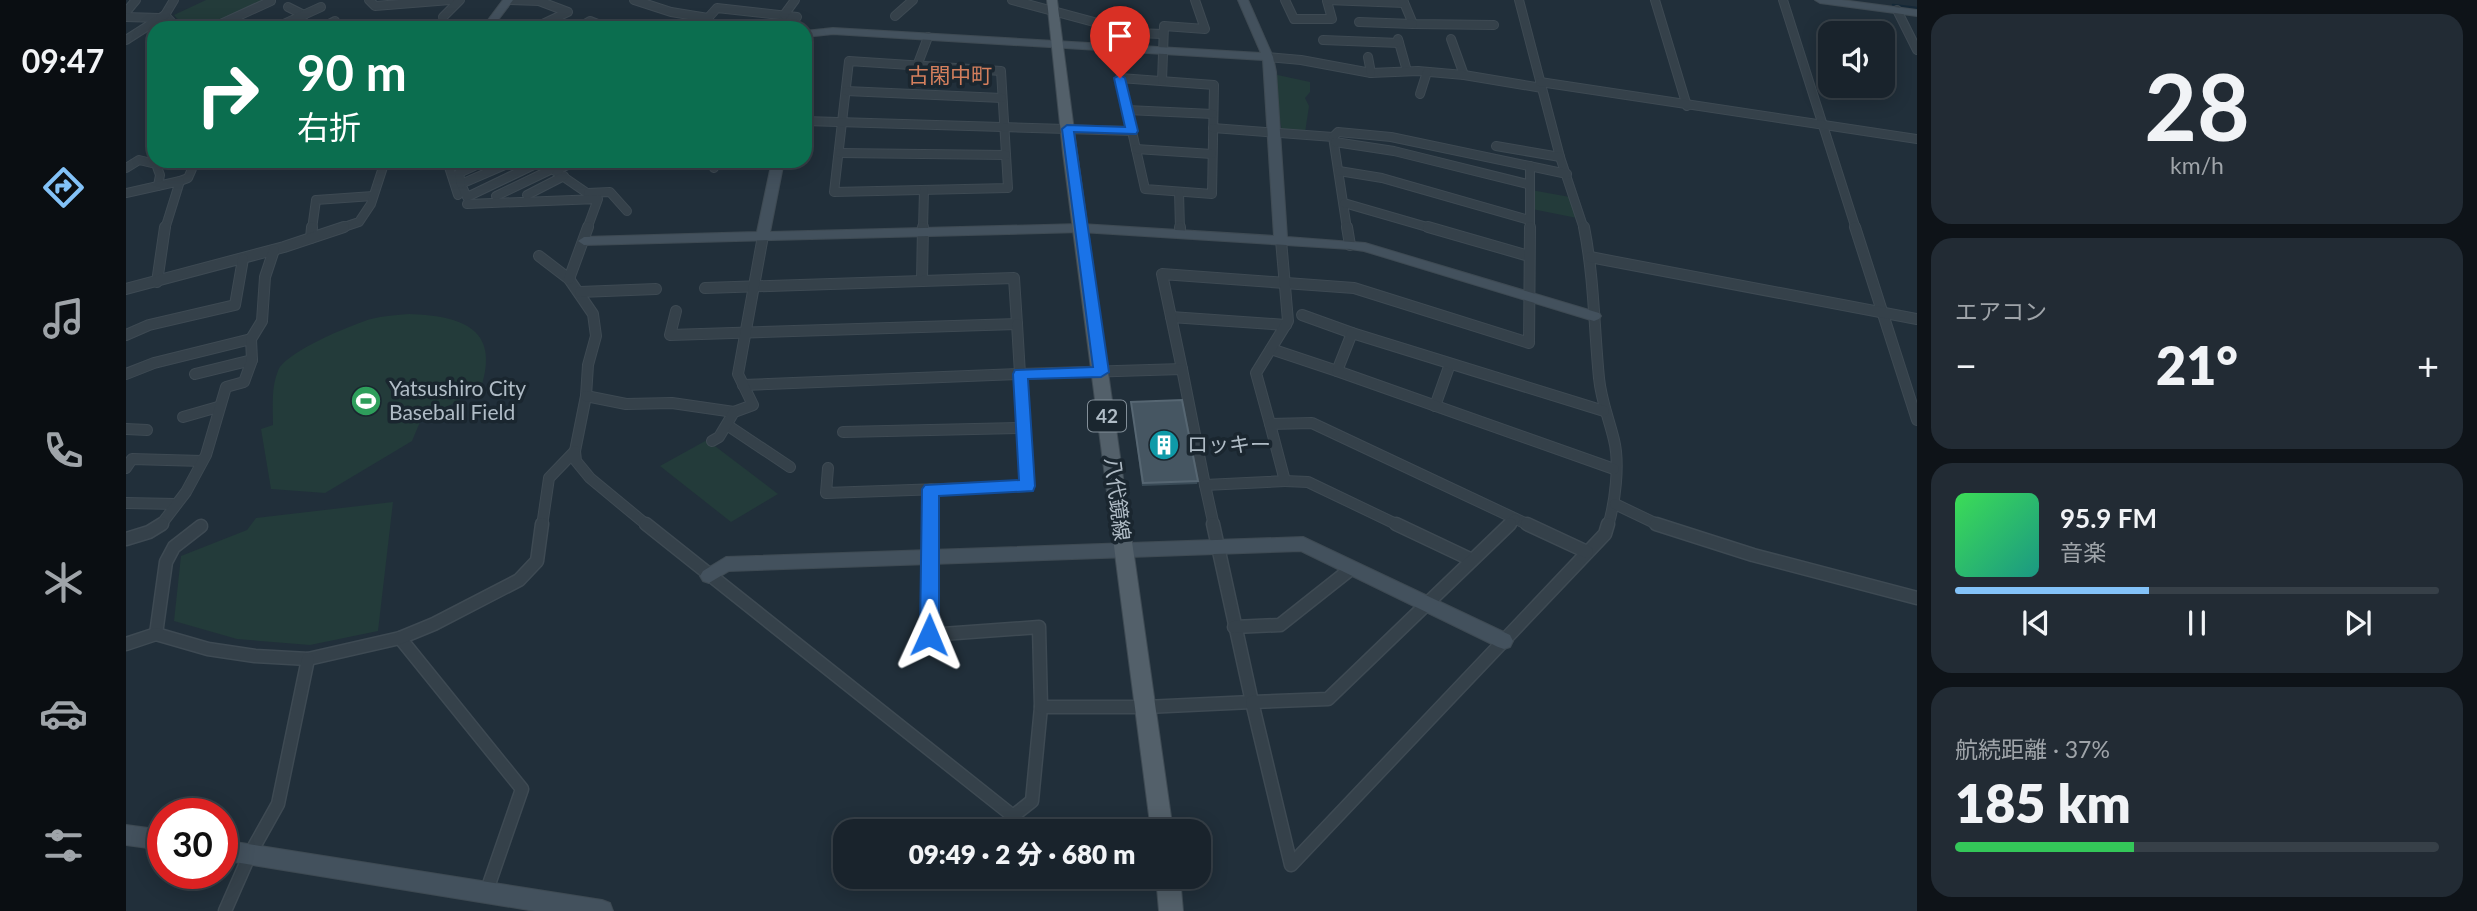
<!DOCTYPE html>
<html lang="ja">
<head>
<meta charset="utf-8">
<style>
	:root { --surface:#19232c; --page:#222b34; --text:#f1f3f6; --muted:#9fa4a9; --line:#374048; --accent:#83c2f8 }
	body { margin:0; font-family:Lato,"Noto Sans JP",sans-serif; background:var(--page); color:var(--text); height:100vh; display:flex; flex-direction:column; font-size:26px; white-space:nowrap }
	* { box-sizing:border-box; margin:0 }
	p { font-size:23px; color:var(--muted) }
	.icon { flex:none; width:38px; height:38px; fill:none; stroke:currentColor; stroke-width:2; stroke-linecap:round; stroke-linejoin:round }
	.map { position:relative; flex:1; overflow:hidden }
	.details { display:flex; flex-direction:column; gap:14px; padding:14px; background:#0e1318; width:560px }
	.details>* { flex:none }
	.top-card { position:absolute; left:21px; top:21px; width:665px; height:147px; border-radius:21px; box-shadow:0 4px 18px #0003,0 0 0 2px var(--line); background:#0b6e4f; color:#fff; overflow:hidden }
	.tools { position:absolute; left:1692px; top:21px; display:grid; gap:14px }
	.tools a { display:grid; place-items:center; width:77px; height:77px; border-radius:14px; background:var(--surface); box-shadow:0 4px 18px #0003,0 0 0 2px var(--line); font-size:35px }
	.speed { position:absolute; left:21px; top:798px; display:flex; gap:14px; font-size:35px; font-weight:700; text-align:center }
	.speed>* { display:grid; place-content:center; width:91px; height:91px; border-radius:50%; background:var(--surface); box-shadow:0 4px 18px #0003,0 0 0 2px var(--line); line-height:1 }
	.speed .limit { border:10px solid #d22; background:#fff; color:#111 }
	.pin { position:absolute; display:grid; place-items:center; width:60px; height:60px; color:#fff; margin:-72px -30px; border-radius:50% 50% 50% 0; rotate:-45deg; box-shadow:0 0 7px #0007 }
	.pin .icon { rotate:45deg }
	.me { position:absolute; width:77px; margin:-38px; rotate:1deg; stroke-linejoin:round; filter:drop-shadow(0 0 5px #0008) }
	.turn { display:flex; align-items:center; gap:24px; height:147px; padding:0 35px; font-size:32px }
	.turn .icon { width:91px; height:91px; stroke-width:2.5 }
	.turn b { display:block; font-size:49px; line-height:60px }
	.big { font-size:52px; font-weight:800; line-height:1.1 }
	.details .widget { flex:1; display:flex; flex-direction:column; justify-content:center; gap:10px; min-width:0; padding:0 24px; border-radius:21px; background:var(--page) }
	.details .dial { align-items:center; gap:0 }
	.dial b { font-size:91px; line-height:1 }
	.song { display:flex; align-items:center; gap:21px }
	.cover { width:84px; height:84px; border-radius:10px; background:linear-gradient(135deg,hsl(130 70% 55%),hsl(170 70% 35%)) }
	.played { height:7px; border-radius:4px; background:linear-gradient(90deg,var(--accent) 40%,var(--line) 40%) }
	.keys { display:flex; justify-content:space-around; direction:ltr }
	.heat { display:flex; justify-content:space-between; align-items:center; font-size:38px; direction:ltr }
	.charge { height:10px; border-radius:5px; background:linear-gradient(90deg,#34c759 37%,var(--line) 0) }
	.trip { position:absolute; left:707px; top:819px; width:378px; height:70px; border-radius:21px; background:var(--surface); box-shadow:0 4px 18px #0003,0 0 0 2px var(--line); font-weight:800; line-height:70px; text-align:center }
	main { display:flex; flex:1; min-height:0 }
	.dock { display:flex; flex-direction:column; width:126px; justify-content:space-around; align-items:center; background:#0a0e12; color:var(--muted) }
	.dock .icon { width:49px; height:49px }
	.dock .active { color:var(--accent) }
	.dock b { font-size:32px; color:var(--text) }
	.map>svg:first-child { display:block }
	.green { fill:#233b3a }
	.lines { fill:none; stroke-linecap:round; stroke-linejoin:round }
	.stream { stroke:#152837; stroke-width:2.5 }
	.street-far2-casing { stroke:#3e4a53; stroke-width:10 }
	.street-far1-casing { stroke:#3e4a53; stroke-width:12 }
	.street-casing { stroke:#3e4a53; stroke-width:15 }
	.secondary-casing { stroke:#3e4a53; stroke-width:2 }
	.primary-casing { stroke:#3e4a53; stroke-width:2 }
	.street-far2 { stroke:#35414a; stroke-width:8 }
	.street-far1 { stroke:#35414a; stroke-width:10 }
	.street { stroke:#35414a; stroke-width:12 }
	.secondary { fill:#43515d; fill-rule:evenodd }
	.primary { fill:#53606a; fill-rule:evenodd }
	.wall { fill:#394a56 }
	.building { fill:#465662; stroke:#566672; stroke-width:2 }
	.route { fill:#1a73e8; stroke:#114b97; stroke-width:2 }
	.labels { text-anchor:middle; stroke-width:7; stroke-linejoin:round; paint-order:stroke }
	.shield { fill:#1a262f; stroke:#838f99; stroke-width:2 }
	.shield-label { font-size:19px; font-weight:bold; fill:#b0bcc6 }
	.far-quarter-label { font-size:21px; fill:#d47f5d; stroke:#1a262f }
	.poi-label { font-size:21px; fill:#b0bcc6; stroke:#1a262f; text-anchor:start }
	.street-label { font-size:21px; fill:#b0bcc6; stroke:#1a262f }
</style>
</head>
<body>
<main>
<nav class="dock">
<b>09:47</b>
<svg class="icon active" aria-label="directions" viewBox="0 0 24 24"><path d="M12 3l9 9-9 9-9-9zM9 14v-3h6M13 9l2 2-2 2"/></svg>
<svg class="icon" aria-label="music" viewBox="0 0 24 24"><path d="M9 18V5l10-2v13"/><circle cx="6" cy="18" r="3"/><circle cx="16" cy="16" r="3"/></svg>
<svg class="icon" aria-label="phone" viewBox="0 0 24 24"><path d="M5 4h4l2 5-3 2q2 4 5 5l2-3 5 2v4C11 20 4 13 5 4z"/></svg>
<svg class="icon" aria-label="climate" viewBox="0 0 24 24"><path d="M12 3v18M4 7l16 10M4 17L20 7"/></svg>
<svg class="icon" aria-label="car" viewBox="0 0 24 24"><path d="M5 17H2v-5l4-1 3-4h7l3 4 3 1v5h-3M9 17h6M6 11h13"/><circle cx="7" cy="17" r="2"/><circle cx="17" cy="17" r="2"/></svg>
<svg class="icon" aria-label="filters" viewBox="0 0 24 24"><path d="M4 7h16M4 17h16"/><circle cx="9" cy="7" r="2"/><circle cx="15" cy="17" r="2"/></svg>
</nav>
<div class="map">
<svg width="1791" height="911" viewBox="0 0 1791 911">
	<rect width="100%" height="100%" fill="#212f3a"/>
	<g class="green">
		<path d="M 80,0 L 143,0 C 117,12 71,45 48,15 Z"/>
		<polygon points="1147,74 1184,82 1184,92 1179,98 1183,106 1179,133 1156,132"/>
		<polygon points="1405,190 1444,197 1451,218 1406,209"/>
		<path d="M 283,314 C 334,316 375,327 355,388 L 294,422 L 286,441 L 199,493 L 145,489 L 135,429 L 147,425 C 147,407 145,387 152,371 C 159,352 225,325 245,319 C 257,316 271,315 283,314 Z"/>
		<polygon points="581,440 652,494 605,522 534,466"/>
		<polygon points="267,502 252,631 184,645 111,639 48,621 55,556 121,530 130,518"/>
	</g>
	<g class="lines">
		<polyline class="stream" points="1767,5 1791,8"/>
		<g class="street-far2-casing">
			<g id="street-far2">
				<polyline points="243,0 249,6 324,0"/>
				<polyline points="384,0 413,1 442,12 408,28"/>
				<polyline points="508,0 545,12 582,18 591,8 671,17"/>
				<polyline points="886,0 1009,33 1037,34"/>
				<polyline points="1159,0 1168,19 1206,19 1201,1"/>
				<polyline points="1201,0 1278,3"/>
				<polyline points="1277,0 1287,24 1368,25"/>
				<polyline points="1393,0 1434,157 1458,229"/>
				<polyline points="1529,0 1561,106"/>
				<polyline points="1657,0 1730,229"/>
				<polyline points="162,7 178,15"/>
				<polyline points="1771,10 1791,50"/>
				<polyline points="0,12 10,0"/>
				<polyline points="39,15 49,26 55,28"/>
				<polyline points="658,15 669,0"/>
				<polyline points="769,16 787,0"/>
				<polyline points="0,17 33,18"/>
				<polyline points="317,17 334,0"/>
				<polyline points="1233,22 1287,24"/>
				<polyline points="363,25 388,28"/>
				<polyline points="128,26 133,28"/>
				<polyline points="86,28 145,1"/>
				<polyline points="149,28 195,7"/>
				<polyline points="195,28 209,21"/>
				<polyline points="452,28 464,21 482,28"/>
				<polyline points="1272,39 1281,71"/>
				<polyline points="1325,39 1338,75"/>
				<polyline points="0,40 39,15 48,0"/>
				<polyline points="1197,40 1273,43"/>
				<polyline points="1142,57 1175,60 1245,73 1292,71 1338,75 1416,88"/>
				<polyline points="1242,57 1245,73"/>
				<polygon points="723,61 875,71 882,188 708,192"/>
				<polyline points="791,66 802,37"/>
				<polygon points="994,78 1088,85 1086,194 1019,189"/>
				<polyline points="1036,81 1038,26 1079,29 1069,0"/>
				<polyline points="1414,82 1791,139"/>
				<polyline points="720,91 876,98"/>
				<polyline points="1294,94 1301,72"/>
				<polyline points="1001,110 1087,114"/>
				<polyline points="679,121 1006,131"/>
				<polyline points="1087,128 1207,137 1221,229"/>
				<polyline points="1207,137 1212,132 1265,137 1441,174"/>
				<polyline points="1209,142 1268,151 1401,184"/>
				<polyline points="1370,146 1434,157"/>
				<polyline points="1010,149 1086,154"/>
				<polyline points="714,153 880,155"/>
				<polyline points="321,161 332,195"/>
				<polyline points="388,161 335,184 341,197 414,162"/>
				<polyline points="450,161 429,171 461,193"/>
				<polyline points="0,168 13,160 30,164 34,175 32,186"/>
				<polyline points="588,168 590,161"/>
				<polyline points="1213,171 1256,178 1403,220"/>
				<polyline points="54,181 62,178 66,169 60,161"/>
				<polyline points="335,184 333,173 359,161"/>
				<polyline points="1053,192 1054,229"/>
				<polyline points="0,193 54,181 39,229"/>
				<polyline points="462,193 484,192 501,211"/>
				<polyline points="401,195 438,176"/>
				<polyline points="370,196 424,170"/>
				<polyline points="1218,203 1308,229"/>
				<polyline points="341,204 472,199 461,229"/>
				<polyline points="186,229 190,200 247,196"/>
				<polyline points="212,229 233,222 245,204 259,161"/>
				<polyline points="797,229 798,190"/>
				<polyline points="1404,229 1404,166"/>
			</g>
		</g>
		<g class="street-far1-casing">
			<g id="street-far1">
				<polyline points="1054,227 1054,233"/>
				<polyline points="1221,227 1224,245"/>
				<polyline points="1302,227 1403,256"/>
				<path d="M 1458,227 C 1468,277 1468,327 1473,378 C 1475,400 1483,419 1488,440 C 1494,464 1489,503 1482,526"/>
				<polyline points="1729,227 1791,420"/>
				<polyline points="185,238 186,227"/>
				<polyline points="413,256 443,279 467,314 470,336 462,365 460,396 449,451 450,461 464,478 522,526"/>
				<polyline points="1464,257 1791,319"/>
				<polyline points="443,279 462,227"/>
				<polyline points="796,281 797,227"/>
				<polyline points="31,282 39,227"/>
				<polyline points="0,289 158,247 218,227"/>
				<polyline points="454,292 530,289"/>
				<polyline points="550,311 544,335 891,324 888,278 579,288"/>
				<polyline points="1176,315 1226,333"/>
				<polyline points="1045,317 1160,325"/>
				<polyline points="0,335 23,325 109,305 117,259"/>
				<polyline points="1145,349 1211,371"/>
				<polyline points="1056,369 1036,274 1228,288 1403,343 1404,227"/>
				<polyline points="0,374 28,363 125,339"/>
				<polyline points="69,374 126,360"/>
				<polyline points="617,385 894,374 891,324"/>
				<polyline points="460,396 500,404 546,403 608,412"/>
				<polyline points="1309,406 1324,364"/>
				<polyline points="1478,411 1226,333 1211,371 1488,469"/>
				<polyline points="57,417 92,407"/>
				<polyline points="1144,424 1130,373 1162,321 1155,240"/>
				<polyline points="601,425 664,467"/>
				<polyline points="0,429 21,430"/>
				<polyline points="717,432 896,428"/>
				<polyline points="586,441 593,437 608,412 627,405 612,374 637,236"/>
				<polyline points="0,468 6,459 76,461"/>
				<polyline points="702,468 700,493 901,486 894,374 1056,369 1079,485"/>
				<polyline points="1159,481 1182,482 1274,526"/>
				<polyline points="0,503 50,504"/>
				<polyline points="1489,504 1535,526"/>
				<polyline points="34,526 60,492 80,455 100,387 118,382 126,360 125,339 136,321 139,277 148,250"/>
				<polyline points="416,526 423,478 449,451"/>
				<polyline points="804,526 805,489"/>
				<polyline points="1088,526 1079,485 1159,481 1144,424 1186,423 1405,526"/>
				<polyline points="1382,526 1389,519"/>
			</g>
		</g>
		<g class="street-casing">
			<g id="street">
				<polyline points="520,524 887,816 906,801 915,707"/>
				<polyline points="805,524 803,635 913,627 915,707 1020,707 1126,702 1087,524"/>
				<polyline points="1270,524 1346,560"/>
				<polyline points="1384,524 1202,699 1126,702 1165,865 1479,534 1482,524"/>
				<polyline points="1401,524 1461,552"/>
				<polyline points="1530,524 1627,555 1791,598"/>
				<polyline points="0,539 23,532 36,524"/>
				<polyline points="1108,627 1154,625 1226,568"/>
				<polyline points="30,634 40,562 48,547 75,526"/>
				<polyline points="274,638 396,789 360,893"/>
				<polyline points="0,644 30,634 82,649 129,656 182,659 274,638 308,624 393,580 411,561 416,524"/>
				<polyline points="99,911 124,854 152,804 182,659"/>
			</g>
		</g>
		<g class="secondary-casing">
			<g id="secondary">
				<polygon points="377,0 387,0 366,28 356,28"/>
				<polygon points="1112,0 1122,0 1147,57 1150,72 1161,237 1239,243 1473,313 1475,316 1473,319 1468,321 1238,251 1224,249 955,232 458,245 452,241 458,237 631,232 646,161 658,161 644,232 955,224 1148,236 1137,60 707,34 679,37 679,31 707,28 1135,53"/>
				<polygon points="1689,0 1716,0 1791,10 1791,16 1694,3"/>
				<polygon points="1177,537 1384,635 1387,641 1384,647 1378,649 1372,647 1175,551 603,571 583,583 577,581 574,576 577,571 600,557"/>
				<polygon points="0,825 37,830 37,850 0,845"/>
				<polygon points="96,840 476,900 484,903 487,911 409,911 96,860"/>
			</g>
		</g>
		<g class="primary-casing">
			<g id="primary">
				<polygon points="921,0 931,0 951,153 1047,831 1025,831 937,153"/>
				<polygon points="1030,877 1054,877 1057,911 1033,911"/>
			</g>
		</g>
		<use href="#street-far2" class="street-far2"/>
		<use href="#street-far1" class="street-far1"/>
		<use href="#street" class="street"/>
		<use href="#secondary" class="secondary"/>
		<use href="#primary" class="primary"/>
	</g>
	<polygon class="wall" points="1005,402 1072,481 1071,484 1016,486"/>
	<polygon class="building" points="1056,400 1072,481 1017,483 1005,402"/>
	<polygon class="route" points="994,75 999,78 1012,131 1010,134 948,132 983,372 975,377 902,379 909,486 907,491 813,496 813,635 810,641 803,643 797,641 794,635 796,489 799,485 893,480 887,374 889,370 967,367 936,129 941,125 999,127 988,78"/>
	<defs>
		<g id="stadium-disc" transform="scale(1.575)"><circle r="9.5" fill="#2e9e5b" stroke="#1a262f"/><path d="M0-5a6.5 5 0 1 0 0 10a6.5 5 0 1 0 0-10ZM-3.5-1.8h7v3.6h-7Z" fill="#fff"/></g>
		<g id="building-disc" transform="scale(1.575)"><circle r="9.5" fill="#0f9aa8" stroke="#1a262f"/><path d="M-4-6H4V6H1V3H-1V6H-4ZM-2.5-4.3h1.7v1.8h-1.7ZM.8-4.3h1.7v1.8H.8ZM-2.5-1h1.7V.8h-1.7ZM.8-1h1.7V.8H.8Z" fill="#fff"/></g>
	</defs>
	<g fill-rule="evenodd">
		<use href="#stadium-disc" x="240" y="401"/>
		<use href="#building-disc" x="1038" y="445"/>
	</g>
	<g class="labels">
		<rect class="shield" x="962" y="400.5" width="38" height="31" rx="5"/>
		<g class="shield-label">
			<text x="981" y="423">42</text>
		</g>
		<g class="far-quarter-label">
			<text x="824" y="83">古閑中町</text>
		</g>
		<g class="poi-label">
			<text x="263" y="396">Yatsushiro City<tspan x="263" dy="24">Baseball Field</tspan></text>
			<text x="1061" y="452">ロッキー</text>
		</g>
		<g class="street-label">
			<text transform="translate(991 499) rotate(83)" y="7">八代鏡線</text>
		</g>
	</g>
</svg>
<div class="tools">
<a><svg class="icon" aria-label="sound" viewBox="0 0 24 24"><path d="M4 9h4l5-4v14l-5-4H4zM17 9q2 3 0 6"/></svg></a>
</div>
<div class="speed"><div class="limit">30</div></div>
<div class="pin" style="left:994px;top:78px;background:#d93025"><svg class="icon" aria-label="arrive" viewBox="0 0 24 24"><path d="M6 21V4h12l-3 4 3 4H6"/></svg></div>
<svg class="me" style="left:803px;top:635px" viewBox="-20 -20 40 40"><path d="M0-17L14 15 0 8-14 15z" fill="#1a73e8" stroke="#fff" stroke-width="4"/></svg>
<div class="trip">09:49 · 2 分 · 680 m</div>
<div class="top-card">
<div class="turn"><svg class="icon" aria-label="right" viewBox="0 0 24 24"><path d="M7 20v-9h11M14 6l5 5-5 5"/></svg><div><b>90 m</b>右折</div></div>
</div>
</div>
<section class="details">
<div class="widget dial"><b>28</b><p>km/h</p></div>
<div class="widget"><p>エアコン</p>
<div class="heat"><a>−</a><b class="big">21°</b><a>+</a></div>
</div>
<div class="widget">
<div class="song"><i class="cover"></i><div><b>95.9 FM</b><p>音楽</p></div></div>
<div class="played"></div>
<div class="keys"><svg class="icon" aria-label="previous" viewBox="0 0 24 24"><path d="M18 5L8 12l10 7zM5 5v14"/></svg><svg class="icon" aria-label="pause" viewBox="0 0 24 24"><path d="M8 5v14M16 5v14"/></svg><svg class="icon" aria-label="next" viewBox="0 0 24 24"><path d="M6 5l10 7-10 7zM19 5v14"/></svg></div>
</div>
<div class="widget"><p>航続距離 · 37%</p><b class="big">185 km</b><div class="charge"></div></div>
</section>
</main>
</body>
</html>
